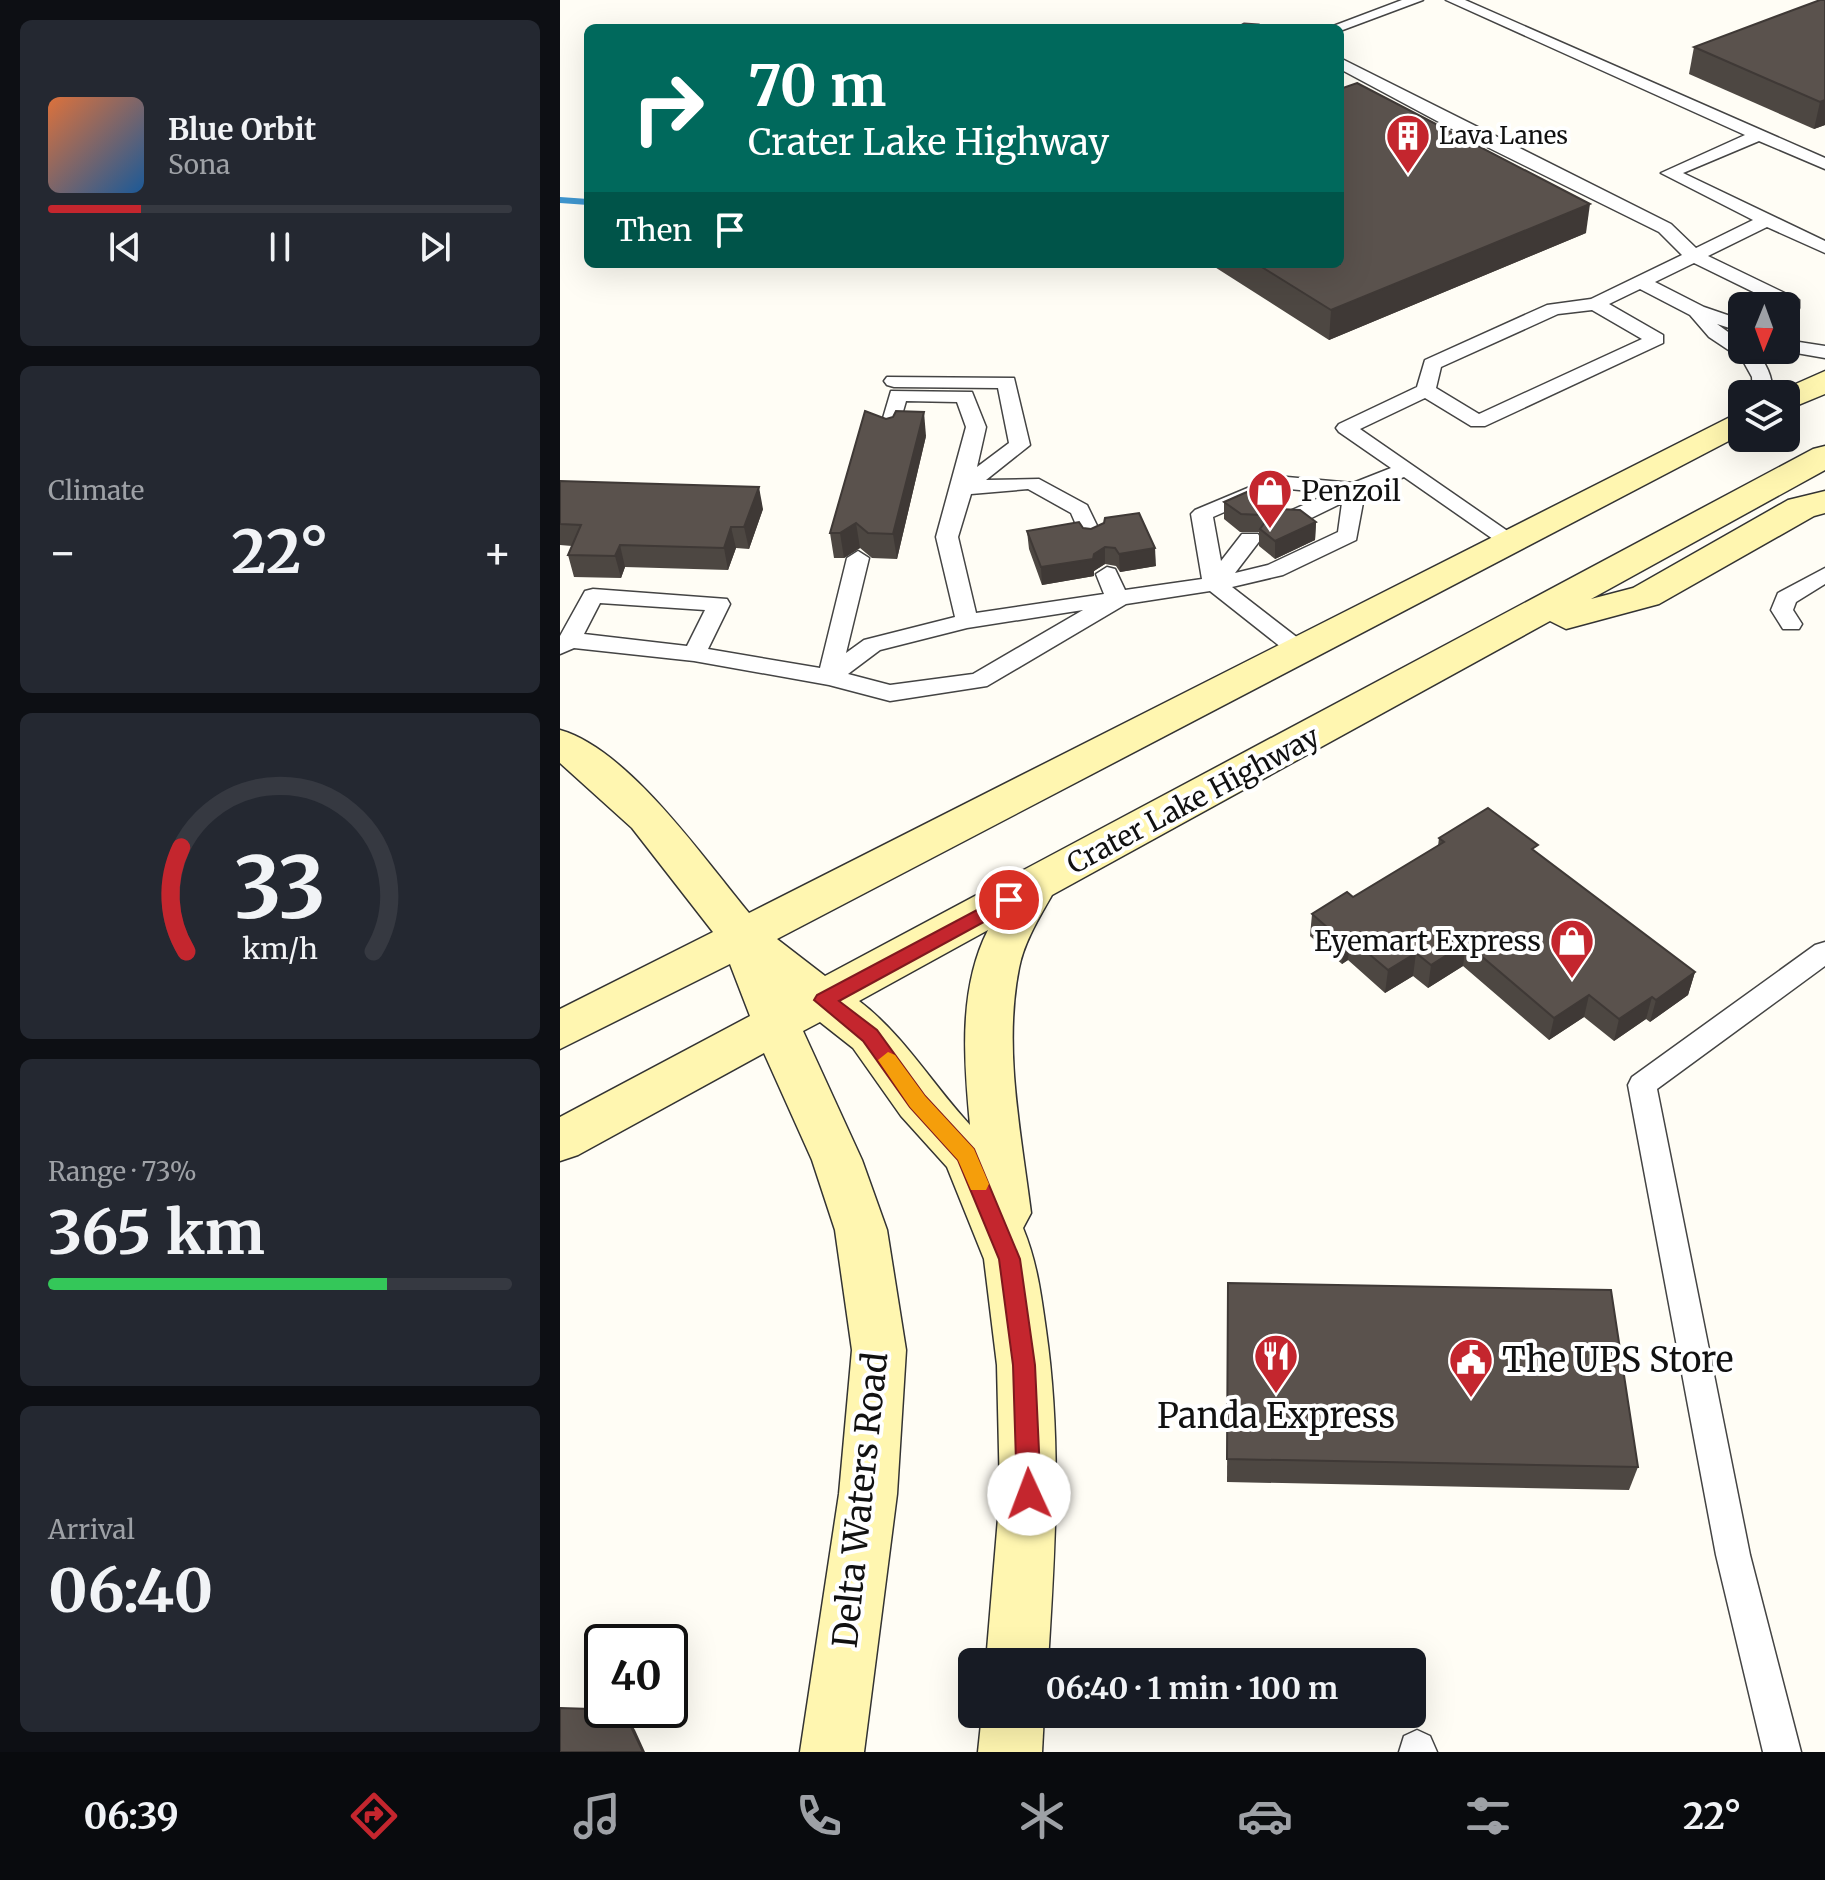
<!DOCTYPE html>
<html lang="en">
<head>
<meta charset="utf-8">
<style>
	:root { --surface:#171b24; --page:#242831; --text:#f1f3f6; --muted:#9ea1a6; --line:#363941; --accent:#c4262e }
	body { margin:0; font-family:Merriweather,serif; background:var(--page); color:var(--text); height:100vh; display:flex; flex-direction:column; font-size:30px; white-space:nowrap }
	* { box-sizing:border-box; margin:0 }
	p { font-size:26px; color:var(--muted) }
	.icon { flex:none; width:44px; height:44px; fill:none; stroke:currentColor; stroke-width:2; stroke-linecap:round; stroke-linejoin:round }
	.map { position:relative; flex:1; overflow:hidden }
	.drawer { display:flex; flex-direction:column; gap:20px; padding:20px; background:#0d0f14; width:560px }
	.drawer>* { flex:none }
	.top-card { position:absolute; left:24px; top:24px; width:760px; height:244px; border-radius:12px; box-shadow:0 8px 32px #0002; background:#00695c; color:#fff; overflow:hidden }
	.needle { width:52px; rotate:181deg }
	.tools { position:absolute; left:1168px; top:292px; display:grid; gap:16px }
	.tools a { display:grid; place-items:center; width:72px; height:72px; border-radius:12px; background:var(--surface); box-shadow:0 8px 32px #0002; font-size:40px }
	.speed { position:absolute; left:24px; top:1624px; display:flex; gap:16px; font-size:40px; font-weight:700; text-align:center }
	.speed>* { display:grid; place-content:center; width:104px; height:104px; border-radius:50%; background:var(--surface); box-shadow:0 8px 32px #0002; line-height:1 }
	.speed .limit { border:4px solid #111; border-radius:12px; background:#fff; color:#111 }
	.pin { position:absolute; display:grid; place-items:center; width:68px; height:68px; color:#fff; margin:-34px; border:4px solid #fff; border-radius:50%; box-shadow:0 2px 8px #0007 }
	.me { position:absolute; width:88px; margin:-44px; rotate:358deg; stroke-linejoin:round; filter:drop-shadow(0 0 6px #0008) }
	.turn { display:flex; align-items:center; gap:28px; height:168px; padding:0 32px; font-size:36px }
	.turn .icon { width:104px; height:104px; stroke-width:2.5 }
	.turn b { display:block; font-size:56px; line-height:68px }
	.then { display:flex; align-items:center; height:76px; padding:0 32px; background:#0003; gap:16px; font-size:30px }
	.big { font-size:60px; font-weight:700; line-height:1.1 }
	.drawer .widget { flex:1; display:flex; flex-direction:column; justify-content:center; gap:12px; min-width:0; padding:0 28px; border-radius:12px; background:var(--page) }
	.drawer .dial { align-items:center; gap:0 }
	.dial svg { height:208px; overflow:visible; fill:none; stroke:var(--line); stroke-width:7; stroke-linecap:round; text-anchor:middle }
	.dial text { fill:var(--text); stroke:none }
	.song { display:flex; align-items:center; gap:24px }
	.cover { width:96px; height:96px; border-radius:12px; background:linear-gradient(135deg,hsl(20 70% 55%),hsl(210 70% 35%)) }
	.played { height:8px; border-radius:4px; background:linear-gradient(90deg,var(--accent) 20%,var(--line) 20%) }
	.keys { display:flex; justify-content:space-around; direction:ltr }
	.heat { display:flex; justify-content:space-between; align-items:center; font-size:44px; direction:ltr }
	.charge { height:12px; border-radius:6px; background:linear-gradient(90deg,#34c759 73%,var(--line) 0) }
	.trip { position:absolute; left:398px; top:1648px; width:468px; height:80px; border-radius:12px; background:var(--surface); box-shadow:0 8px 32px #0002; font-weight:700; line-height:80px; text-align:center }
	.tab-bar { display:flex; height:128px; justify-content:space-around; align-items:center; background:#090b0e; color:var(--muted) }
	.tab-bar .icon { width:56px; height:56px }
	.tab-bar .active { color:var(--accent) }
	.tab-bar b { font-size:36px; color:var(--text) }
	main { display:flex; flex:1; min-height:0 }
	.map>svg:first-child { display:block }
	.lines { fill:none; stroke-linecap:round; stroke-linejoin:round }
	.stream { fill:#3f96cf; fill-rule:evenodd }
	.lane-casing { stroke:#444; stroke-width:3 }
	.secondary-casing { stroke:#333; stroke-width:3 }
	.lane { fill:#fff; fill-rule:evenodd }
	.secondary { fill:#fff6b0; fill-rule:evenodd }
	.wall { fill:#4d4742 }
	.shaded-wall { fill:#3f3936 }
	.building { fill:#5a524d; stroke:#3f3936; stroke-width:2 }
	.route { fill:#c4262e; stroke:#7f191e; stroke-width:2 }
	.slow { fill:#f59e0b }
	.labels { text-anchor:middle; stroke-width:8; stroke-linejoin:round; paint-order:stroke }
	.far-poi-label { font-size:24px; fill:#111; stroke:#fff; text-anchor:start }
	.poi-label { font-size:28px; fill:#111; stroke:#fff; text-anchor:start }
	.street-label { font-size:28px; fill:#111; stroke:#fff }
	.near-poi-label { font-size:34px; fill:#111; stroke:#fff; text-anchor:start }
	.near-street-label { font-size:34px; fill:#111; stroke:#fff }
</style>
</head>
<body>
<main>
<section class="drawer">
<div class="widget">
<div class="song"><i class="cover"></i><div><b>Blue Orbit</b><p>Sona</p></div></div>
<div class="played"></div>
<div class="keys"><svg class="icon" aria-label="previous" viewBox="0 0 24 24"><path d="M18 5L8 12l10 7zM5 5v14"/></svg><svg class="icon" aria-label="pause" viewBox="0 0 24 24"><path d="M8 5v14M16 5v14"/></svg><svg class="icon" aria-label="next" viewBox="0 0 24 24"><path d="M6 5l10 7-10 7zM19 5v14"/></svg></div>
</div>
<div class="widget"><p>Climate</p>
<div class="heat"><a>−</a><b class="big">22°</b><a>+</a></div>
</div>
<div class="widget dial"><svg viewBox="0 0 100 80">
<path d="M14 69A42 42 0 1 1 86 69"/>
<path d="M14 69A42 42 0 0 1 12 29" stroke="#c4262e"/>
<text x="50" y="56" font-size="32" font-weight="700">33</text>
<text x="50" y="72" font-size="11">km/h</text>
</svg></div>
<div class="widget"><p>Range · 73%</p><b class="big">365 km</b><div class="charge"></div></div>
<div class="widget"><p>Arrival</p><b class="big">06:40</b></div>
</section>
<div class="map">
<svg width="1265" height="1752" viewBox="0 0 1265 1752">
	<rect width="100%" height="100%" fill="#fffdf5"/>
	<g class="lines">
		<polygon class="stream" points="0,197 28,199 28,205 0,203"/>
		<g class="lane-casing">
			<g id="lane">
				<polygon points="842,0 863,0 780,31 780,28 768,28"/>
				<path d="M 886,0 L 905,0 L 1265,158 L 1265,169 L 1199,141 L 1123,173 L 1265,241 L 1265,253 L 1207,227 L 1148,256 L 1239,300 L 1239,308 L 1226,308 L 1134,263 L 1095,282 L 1144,307 L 1182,320 L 1182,332 L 1157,324 L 1182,342 L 1182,350 L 1194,350 C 1207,364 1212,375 1213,394 L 1193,394 L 1192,377 L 1182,359 L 1149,337 L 1130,315 L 1080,289 L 1049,304 L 1103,335 L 1103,343 L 925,426 L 911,426 L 865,398 L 800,429 L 962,541 L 951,547 L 943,546 L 844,477 L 805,492 L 796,540 L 723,575 L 672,587 L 747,645 L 751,650 L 747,655 L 731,655 L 650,591 L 566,604 L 427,686 L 330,701 L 269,685 L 134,661 L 14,648 L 0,654 L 0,636 L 25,591 L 33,589 L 167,599 L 170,604 L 148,649 L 260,668 L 287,558 L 298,551 L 309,558 L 286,653 L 304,640 L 395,617 L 376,537 L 406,427 L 397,402 L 346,401 L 335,439 L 328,441 L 318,435 L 331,391 L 412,392 L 426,427 L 417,467 L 449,443 L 438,388 L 334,387 L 327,385 L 324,381 L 327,377 L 454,378 L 470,445 L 426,480 L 479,479 L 527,505 L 543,538 L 532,544 L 524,543 L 511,513 L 468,489 L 411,494 L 398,537 L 416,613 L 544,594 L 536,574 L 547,567 L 555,569 L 565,590 L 642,579 L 631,514 L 635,510 L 716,476 L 793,483 L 831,468 L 779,432 L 776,428 L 779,424 L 857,387 L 865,360 L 987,305 L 1031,299 L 1122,255 L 1099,232 L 905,136 L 780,69 L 780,58 L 1111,224 L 1136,248 L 1193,220 L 1101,173 L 1185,135 ZM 1032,310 L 1082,339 L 919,414 L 876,388 L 881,367 L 998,314 ZM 719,488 L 770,493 L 721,515 L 718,520 L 721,525 L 737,525 L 782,503 L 778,532 L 708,565 L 675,573 L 701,539 L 698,534 L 682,534 L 661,561 L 653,517 ZM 40,603 L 145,610 L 127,646 L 24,634 ZM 523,610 L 413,674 L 330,685 L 288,674 L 320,650 L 407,628 Z"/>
				<polygon points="684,24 699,25 701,28 677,28"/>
				<polygon points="1226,340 1265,346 1265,358 1219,350 1226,350"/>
				<polygon points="1265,568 1265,584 1236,602 1233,610 1242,624 1239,629 1223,629 1211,610 1218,593"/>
				<polygon points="1265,942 1265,966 1097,1089 1190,1555 1241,1752 1203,1752 1156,1555 1068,1085 1072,1077 1255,945"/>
				<polygon points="857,1730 870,1736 877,1752 839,1752 844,1736"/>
			</g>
		</g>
		<g class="secondary-casing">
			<g id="secondary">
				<polygon points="1265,371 1265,394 1226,410 1226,394 1213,394"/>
				<path d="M 1182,411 L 1182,434 L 217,939 L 265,976 L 1253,449 L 1265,446 L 1265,470 L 1031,599 L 1073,588 L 1228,500 L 1265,491 L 1265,513 L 1254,516 L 1099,604 L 1006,629 L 990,621 L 492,895 C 479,918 464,942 459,968 C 443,1048 461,1133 471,1213 L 463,1228 C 477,1262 481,1294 486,1330 C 502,1441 495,1551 488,1662 L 426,1662 L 440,1494 L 437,1365 L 424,1259 L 387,1167 L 341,1116 L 293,1048 L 260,1022 L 243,1031 L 302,1160 L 327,1230 L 346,1350 L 337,1494 L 304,1752 L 240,1752 L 279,1494 L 292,1350 L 275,1230 L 252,1160 L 204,1053 L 18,1155 L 0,1161 L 0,1117 L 190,1016 L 170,964 L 0,1049 L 0,1009 L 153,932 L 72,828 L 0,763 L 0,730 C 68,749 144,859 189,913 ZM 428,930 C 398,989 404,1061 410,1125 C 372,1084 343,1034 299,1001 Z"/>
				<polygon points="422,1714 484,1714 482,1752 418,1752"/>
			</g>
		</g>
		<use href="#lane" class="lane"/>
		<use href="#secondary" class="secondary"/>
	</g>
	<g class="wall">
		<polygon points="1265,0 1265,125 1254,129 1129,74 1134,47"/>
		<polygon points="1026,233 769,340 650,264 780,264"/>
		<polygon points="366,436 337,559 312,558 300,548 284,558 274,558 270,533"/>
		<polygon points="0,481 203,509 189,549 176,548 168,570 65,567 61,578 14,577 8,555 12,546 0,545"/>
		<polygon points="720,495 719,509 756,522 755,540 715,559 699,546 699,532 680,532 664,519 664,502"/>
		<polygon points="523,528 596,566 560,572 556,566 545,564 534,571 534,576 482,585 469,549 467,531"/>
		<polygon points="879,838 976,853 1135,972 1128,995 1090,1022 1086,1019 1054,1041 1024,1017 989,1040 903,966 868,988 853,976 825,993 788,960 782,964 750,936 752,914 793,897 878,846"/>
		<polygon points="668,1307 1078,1467 1069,1490 667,1482"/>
	</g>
	<g class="shaded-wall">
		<polygon points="1265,100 1265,125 1254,129 1260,102"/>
		<polygon points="1030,204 1026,233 769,340 771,310"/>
		<polygon points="364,412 366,436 337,559 333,534"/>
		<polygon points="199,487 203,509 189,549 184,527"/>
		<polygon points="756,522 755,540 715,559 715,541"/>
		<polygon points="296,523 300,548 284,558 280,533"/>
		<polygon points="171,527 176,548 168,570 164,548"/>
		<polygon points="60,545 65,567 61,578 55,556"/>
		<polygon points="545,547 545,564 534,571 534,576 482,585 481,567"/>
		<polygon points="595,548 596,566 560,572 559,554"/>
		<polygon points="790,938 788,960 782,964 784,942"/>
		<polygon points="906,943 903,966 868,988 871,965"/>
		<polygon points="856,953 853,976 825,993 828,970"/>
		<polygon points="1135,972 1128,995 1090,1022 1096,1000"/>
		<polygon points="1029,995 1024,1017 989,1040 994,1018"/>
		<polygon points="1092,997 1086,1019 1054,1041 1059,1019"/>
		<polygon points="63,1710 75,1730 85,1752 83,1752"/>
	</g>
	<g class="building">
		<polygon points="1260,0 1265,0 1265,100 1260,102 1134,47"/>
		<polygon points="797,83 1030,204 771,310 697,264 780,264 780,89"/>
		<polygon points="305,411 326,419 333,417 336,411 364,412 333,534 308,533 296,523 280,533 270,533"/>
		<polygon points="0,481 199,487 184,527 171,527 164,548 60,545 55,556 8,555 21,525 0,524"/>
		<polygon points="705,484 720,495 716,501 719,509 740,510 756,522 715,541 700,529 705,522 701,515 681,514 664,502"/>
		<polygon points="579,513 595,548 559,554 555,548 545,547 534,554 533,559 481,567 467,531 519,522 523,528 531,529 544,523 545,518"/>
		<polygon points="928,808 978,845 972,849 1135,972 1096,1000 1092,997 1059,1019 1029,995 994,1018 906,943 871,965 856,953 828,970 790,938 784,942 752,914 787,892 793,897 884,842 879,838"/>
		<polygon points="668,1283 1051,1290 1078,1467 667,1459"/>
		<polygon points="0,1708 63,1710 83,1752 0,1752"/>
	</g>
	<polygon class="route" points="449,893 458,900 455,905 279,1001 317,1030 365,1096 414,1149 460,1259 475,1365 481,1494 477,1502 469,1506 460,1502 457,1494 453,1365 439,1259 398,1160 350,1107 303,1041 254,1000 257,995"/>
	<polygon class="slow" points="328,1052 335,1055 365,1096 414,1149 429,1184 426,1190 411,1190 398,1160 350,1107 318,1060"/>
	<defs>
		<g id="building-pin" transform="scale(2.3)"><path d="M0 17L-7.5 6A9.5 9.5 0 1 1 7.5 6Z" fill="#c4262e" stroke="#fff"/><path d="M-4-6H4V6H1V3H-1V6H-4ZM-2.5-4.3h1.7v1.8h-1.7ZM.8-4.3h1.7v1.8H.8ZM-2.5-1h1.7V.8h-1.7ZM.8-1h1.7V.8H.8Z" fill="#fff"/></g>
		<g id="shop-pin" transform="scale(2.3)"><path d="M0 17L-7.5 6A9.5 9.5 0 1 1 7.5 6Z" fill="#c4262e" stroke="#fff"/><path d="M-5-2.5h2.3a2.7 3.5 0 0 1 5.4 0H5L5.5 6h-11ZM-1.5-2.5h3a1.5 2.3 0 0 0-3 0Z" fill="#fff"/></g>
		<g id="restaurant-pin" transform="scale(2.3)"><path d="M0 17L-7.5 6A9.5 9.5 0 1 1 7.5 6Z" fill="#c4262e" stroke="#fff"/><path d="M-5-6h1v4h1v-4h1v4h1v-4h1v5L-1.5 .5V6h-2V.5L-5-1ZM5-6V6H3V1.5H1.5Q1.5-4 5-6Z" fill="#fff"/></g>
		<g id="civic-pin" transform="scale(2.3)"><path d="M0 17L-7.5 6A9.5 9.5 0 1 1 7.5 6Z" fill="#c4262e" stroke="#fff"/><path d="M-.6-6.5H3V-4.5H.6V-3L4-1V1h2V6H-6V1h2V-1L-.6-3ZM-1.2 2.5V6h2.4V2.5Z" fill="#fff"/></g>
	</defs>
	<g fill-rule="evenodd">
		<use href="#building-pin" x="848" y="136"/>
		<use href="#shop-pin" x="710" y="491"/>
		<use href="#shop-pin" x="1012" y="941"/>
		<use href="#restaurant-pin" x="716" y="1356"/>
		<use href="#civic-pin" x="911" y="1360"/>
	</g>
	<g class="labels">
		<g class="far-poi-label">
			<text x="879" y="144">Lava Lanes</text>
		</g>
		<g class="poi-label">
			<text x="741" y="501">Penzoil</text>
			<text x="981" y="951" text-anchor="end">Eyemart Express</text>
		</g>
		<g class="street-label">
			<text transform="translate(633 800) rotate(-28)" y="10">Crater Lake Highway</text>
		</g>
		<g class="near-poi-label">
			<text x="942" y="1372">The UPS Store</text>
			<text x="716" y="1428" text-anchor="middle">Panda Express</text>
		</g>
		<g class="near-street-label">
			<text transform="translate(300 1500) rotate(-84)" y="12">Delta Waters Road</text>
		</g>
	</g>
</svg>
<div class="tools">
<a><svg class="needle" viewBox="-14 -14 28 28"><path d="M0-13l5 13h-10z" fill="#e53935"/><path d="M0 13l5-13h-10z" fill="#9ea1a6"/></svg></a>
<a><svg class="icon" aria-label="layers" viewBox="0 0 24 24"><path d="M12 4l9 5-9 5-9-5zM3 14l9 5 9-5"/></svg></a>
</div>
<div class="speed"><div class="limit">40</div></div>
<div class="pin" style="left:449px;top:900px;background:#d93025"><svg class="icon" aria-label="arrive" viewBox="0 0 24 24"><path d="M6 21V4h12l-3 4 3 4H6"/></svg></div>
<svg class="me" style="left:469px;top:1494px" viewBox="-20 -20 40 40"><circle r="19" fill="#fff"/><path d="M0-13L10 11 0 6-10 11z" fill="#c4262e"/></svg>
<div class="trip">06:40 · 1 min · 100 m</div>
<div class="top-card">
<div class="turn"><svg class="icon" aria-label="right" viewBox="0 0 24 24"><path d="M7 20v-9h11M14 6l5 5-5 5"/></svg><div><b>70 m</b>Crater Lake Highway</div></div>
<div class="then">Then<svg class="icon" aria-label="arrive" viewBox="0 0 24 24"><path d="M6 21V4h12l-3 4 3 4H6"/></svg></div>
</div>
</div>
</main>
<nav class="tab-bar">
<b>06:39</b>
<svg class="icon active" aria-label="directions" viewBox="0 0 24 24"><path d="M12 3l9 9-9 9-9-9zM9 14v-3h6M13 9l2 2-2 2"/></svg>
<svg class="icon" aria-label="music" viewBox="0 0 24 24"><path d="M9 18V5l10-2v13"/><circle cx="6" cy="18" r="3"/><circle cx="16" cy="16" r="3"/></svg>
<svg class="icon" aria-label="phone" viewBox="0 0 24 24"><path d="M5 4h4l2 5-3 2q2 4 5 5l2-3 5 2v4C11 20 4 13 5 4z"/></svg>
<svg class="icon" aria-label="climate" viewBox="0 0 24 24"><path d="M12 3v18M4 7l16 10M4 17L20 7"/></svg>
<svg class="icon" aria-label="car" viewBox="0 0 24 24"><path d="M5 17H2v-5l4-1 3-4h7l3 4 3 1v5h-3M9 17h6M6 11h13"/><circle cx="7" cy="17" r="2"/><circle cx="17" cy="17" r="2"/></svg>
<svg class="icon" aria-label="filters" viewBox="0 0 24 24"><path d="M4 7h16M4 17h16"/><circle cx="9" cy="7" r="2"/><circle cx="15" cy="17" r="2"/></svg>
<b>22°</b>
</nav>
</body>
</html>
